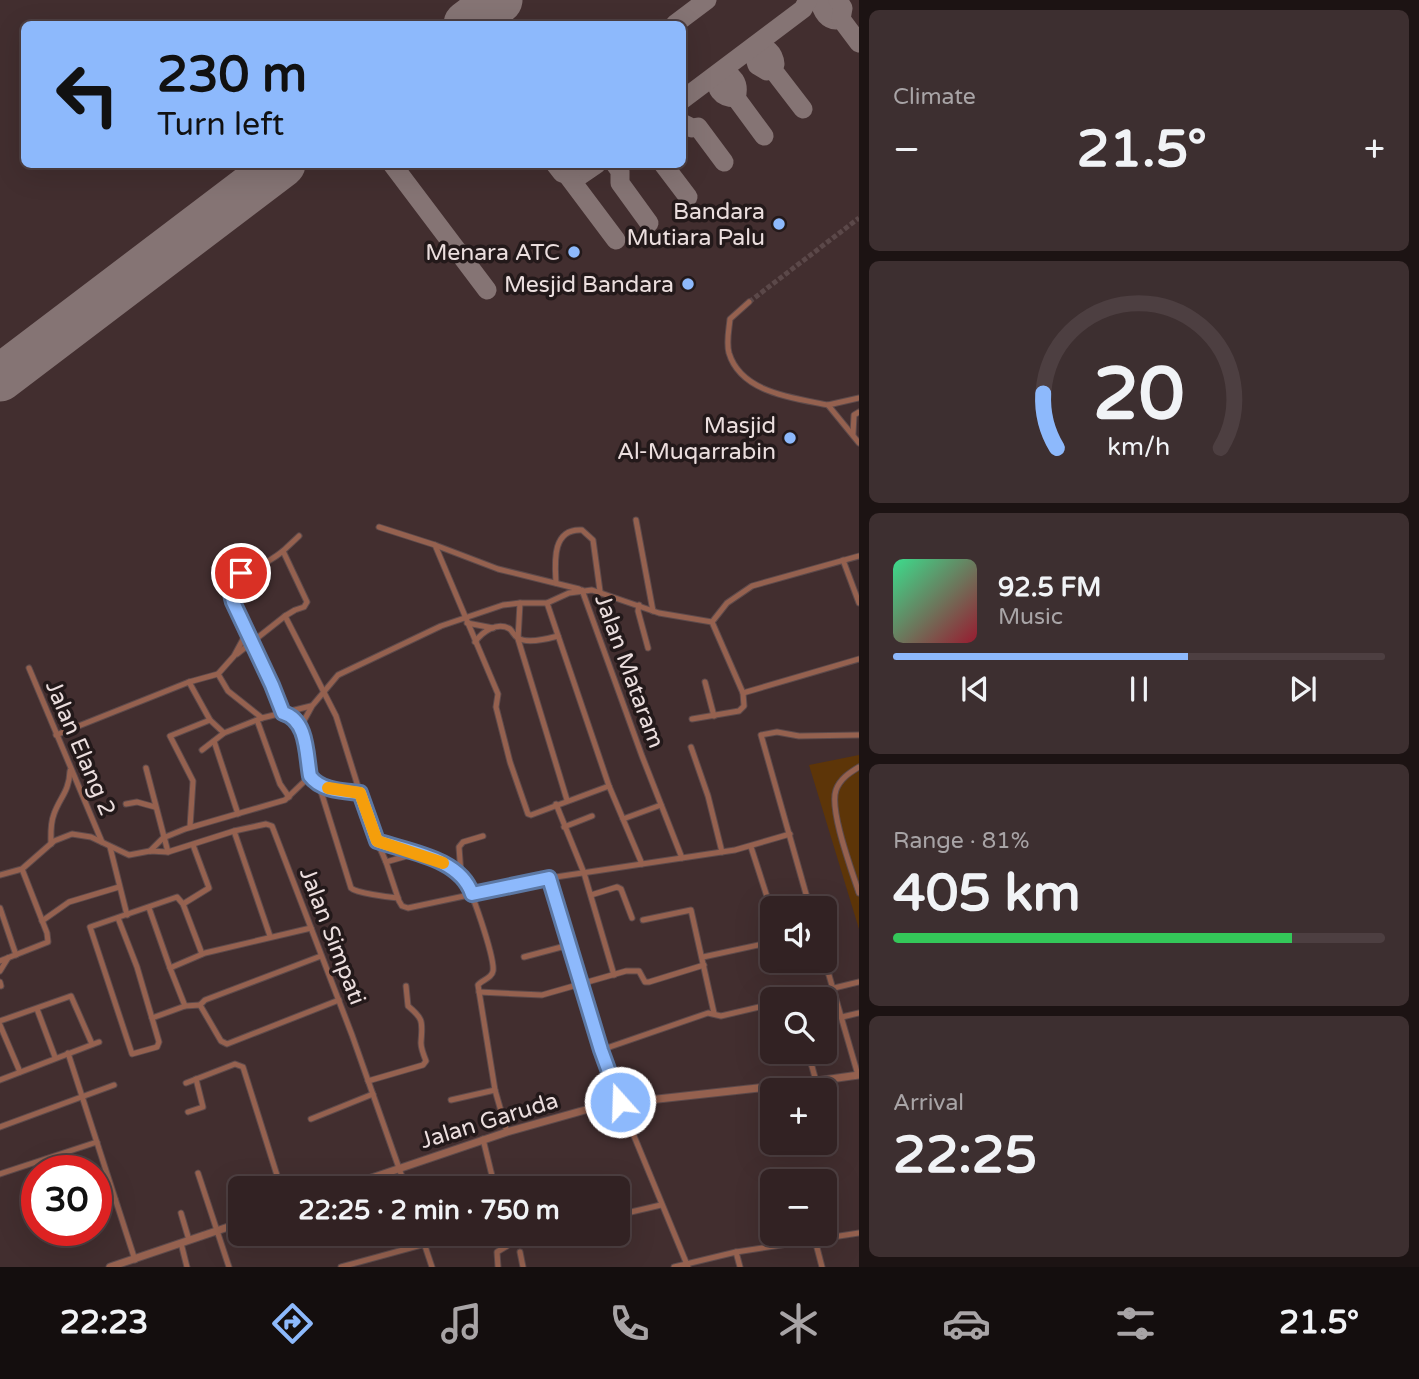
<!DOCTYPE html>
<html lang="en">
<head>
<meta charset="utf-8">
<style>
	:root { --surface:#322223; --page:#3d2f30; --text:#f1f3f6; --muted:#a8a4a6; --line:#4d3f41; --accent:#8db9fc }
	body { margin:0; font-family:"Varela Round",sans-serif; background:var(--page); color:var(--text); height:100vh; display:flex; flex-direction:column; font-size:26px; white-space:nowrap }
	* { box-sizing:border-box; margin:0 }
	p { font-size:23px; color:var(--muted) }
	.icon { flex:none; width:38px; height:38px; fill:none; stroke:currentColor; stroke-width:2; stroke-linecap:round; stroke-linejoin:round }
	.map { position:relative; flex:1; overflow:hidden }
	.side { display:flex; flex-direction:column; gap:10px; padding:10px; background:#1c1313; width:560px }
	.side>* { flex:none }
	.banner { position:absolute; left:21px; top:21px; width:665px; height:147px; border-radius:10px; box-shadow:0 7px 28px #0002,0 0 0 2px var(--line); background:#8db9fc; color:#111; overflow:hidden }
	.buttons { position:absolute; left:760px; top:896px; display:grid; gap:14px }
	.buttons a { display:grid; place-items:center; width:77px; height:77px; border-radius:10px; background:var(--surface); box-shadow:0 7px 28px #0002,0 0 0 2px var(--line); font-size:35px }
	.speed { position:absolute; left:21px; top:1155px; display:flex; gap:14px; font-size:35px; font-weight:700; text-align:center }
	.speed>* { display:grid; place-content:center; width:91px; height:91px; border-radius:50%; background:var(--surface); box-shadow:0 7px 28px #0002,0 0 0 2px var(--line); line-height:1 }
	.speed .limit { border:10px solid #d22; background:#fff; color:#111 }
	.pin { position:absolute; display:grid; place-items:center; width:60px; height:60px; color:#fff; margin:-30px; border:4px solid #fff; border-radius:50%; box-shadow:0 2px 7px #0007 }
	.me { position:absolute; width:77px; margin:-38px; rotate:340deg; stroke-linejoin:round; filter:drop-shadow(0 0 5px #0008) }
	.turn { display:flex; align-items:center; gap:24px; height:147px; padding:0 21px; font-size:32px }
	.turn .icon { width:91px; height:91px; stroke-width:2.5 }
	.turn b { display:block; font-size:49px; line-height:60px }
	.big { font-size:52px; font-weight:700; line-height:1.1 }
	.side .card { flex:1; display:flex; flex-direction:column; justify-content:center; gap:10px; min-width:0; padding:0 24px; border-radius:10px; background:var(--page) }
	.side .dial { align-items:center; gap:0 }
	.dial svg { height:182px; overflow:visible; fill:none; stroke:var(--line); stroke-width:7; stroke-linecap:round; text-anchor:middle }
	.dial text { fill:var(--text); stroke:none }
	.song { display:flex; align-items:center; gap:21px }
	.cover { width:84px; height:84px; border-radius:10px; background:linear-gradient(135deg,hsl(150 70% 55%),hsl(350 70% 35%)) }
	.played { height:7px; border-radius:4px; background:linear-gradient(90deg,var(--accent) 60%,var(--line) 60%) }
	.keys { display:flex; justify-content:space-around; direction:ltr }
	.heat { display:flex; justify-content:space-between; align-items:center; font-size:38px; direction:ltr }
	.charge { height:10px; border-radius:5px; background:linear-gradient(90deg,#34c759 81%,var(--line) 0) }
	.trip { position:absolute; left:228px; top:1176px; width:402px; height:70px; border-radius:10px; background:var(--surface); box-shadow:0 7px 28px #0002,0 0 0 2px var(--line); font-weight:700; line-height:70px; text-align:center }
	.dock { display:flex; height:112px; justify-content:space-around; align-items:center; background:#140e0e; color:var(--muted) }
	.dock .icon { width:49px; height:49px }
	.dock .current { color:var(--accent) }
	.dock b { font-size:32px; color:var(--text) }
	main { display:flex; flex:1; min-height:0 }
	.map>svg:first-child { display:block }
	.green { fill:#5d3508 }
	.lines { fill:none; stroke-linecap:round; stroke-linejoin:round }
	.taxiway { stroke:#857474; stroke-width:19 }
	.runway { stroke:#857474; stroke-width:47 }
	.minor-tunnel { stroke:#5b4849; stroke-width:5; stroke-dasharray:5 2.5; stroke-linecap:butt }
	.minor-casing { stroke:#5d4a4b; stroke-width:7 }
	.tertiary-casing { stroke:#5d4a4b; stroke-width:9 }
	.minor { stroke:#95614f; stroke-width:5 }
	.tertiary { stroke:#95614f; stroke-width:7 }
	.route-casing { stroke:#5c78a4; stroke-width:18 }
	.route { stroke:#8db9fc; stroke-width:12 }
	.slow { stroke:#f59e0b; stroke-width:12 }
	.poi-dot { fill:#8db9fc; stroke:#23191a; stroke-width:2.5 }
	.labels { text-anchor:middle; stroke-width:7; stroke-linejoin:round; paint-order:stroke }
	.poi-label { font-size:23px; fill:#ebdede; stroke:#23191a; text-anchor:end }
	.street-label { font-size:23px; fill:#ebdede; stroke:#23191a }
</style>
</head>
<body>
<main>
<div class="map">
<svg width="859" height="1267" viewBox="0 0 859 1267">
	<rect width="100%" height="100%" fill="#422e2f"/>
	<polygon class="green" points="859,755 859,929 809,765"/>
	<g class="lines">
		<g class="taxiway">
			<path d="M 820,0 C 821,11 828,23 841,19"/>
			<polyline points="838,0 843,8 841,19 859,43"/>
			<polyline points="469,24 471,22"/>
			<polyline points="675,24 707,0"/>
			<path d="M 773,70 L 767,71 L 757,65 L 753,52 L 755,46 C 767,46 774,53 775,64 L 773,70 L 803,109"/>
			<path d="M 736,98 C 740,84 734,72 718,74 C 714,89 721,98 736,98 L 764,136"/>
			<polyline points="682,100 803,9 808,0"/>
			<polyline points="682,123 692,128 698,127 724,162"/>
			<polyline points="392,164 487,290"/>
			<polyline points="555,164 562,173 578,177 597,164"/>
			<polyline points="615,164 620,171 620,183 649,223"/>
			<polyline points="663,164 688,197"/>
			<polyline points="568,176 616,240"/>
		</g>
		<g class="runway">
			<polyline points="467,24 499,0"/>
			<polyline points="0,378 282,164"/>
		</g>
		<polyline class="minor-tunnel" points="749,302 859,218"/>
		<g class="minor-casing">
			<g id="minor">
				<path d="M 749,302 L 730,319 C 729,330 726,342 729,353 C 741,393 794,398 828,405 L 859,443"/>
				<polyline points="828,405 859,398"/>
				<polyline points="853,434 854,415 859,412"/>
				<polyline points="636,520 653,611"/>
				<polyline points="379,527 435,545 498,694 496,707 510,762 528,814 531,815 609,786"/>
				<polyline points="435,545 498,569 579,589"/>
				<polyline points="283,551 299,536"/>
				<polyline points="843,560 859,603"/>
				<path d="M 556,583 C 555,564 551,528 582,530 L 593,540 L 600,591"/>
				<polyline points="582,590 642,756 682,858"/>
				<polyline points="547,603 609,786 642,864"/>
				<polyline points="639,605 638,611 648,648"/>
				<polyline points="712,622 727,603 752,586 859,556"/>
				<polyline points="467,623 493,628"/>
				<polyline points="247,632 272,685 283,713"/>
				<path d="M 475,642 C 482,632 497,621 510,629 C 513,632 514,636 518,638 C 527,644 547,639 558,636"/>
				<polyline points="237,654 285,616"/>
				<polyline points="29,668 102,842"/>
				<polyline points="189,682 210,720 224,733 262,718 311,706"/>
				<polyline points="705,682 714,716"/>
				<polyline points="743,693 859,659"/>
				<path d="M 283,713 C 318,722 295,768 316,784 C 328,791 347,791 360,793 L 377,841 C 404,850 439,856 461,875 C 470,882 495,959 493,971 C 492,978 482,980 478,985 L 495,1090 L 507,1132"/>
				<path d="M 262,718 L 228,691 L 218,674 L 234,656 L 247,632 C 214,562 238,587 283,551 L 307,602 L 304,607 L 295,610 L 285,616 L 336,716 L 360,793"/>
				<polyline points="257,720 280,784 289,797"/>
				<polyline points="301,726 312,706 338,675 441,626 503,605 520,603"/>
				<polyline points="56,735 189,682 218,674"/>
				<polyline points="214,741 238,814"/>
				<polyline points="691,747 708,796 722,852"/>
				<polyline points="202,750 224,733"/>
				<path d="M 859,767 C 849,773 840,779 836,790 C 829,810 852,871 859,893"/>
				<polyline points="146,768 168,852"/>
				<path d="M 319,785 L 351,888 C 356,893 388,897 398,898"/>
				<polyline points="567,800 518,639 520,603 547,603 569,593 592,590 659,613 712,622 743,693 744,706 739,711 692,719"/>
				<polyline points="126,804 137,802 155,807"/>
				<polyline points="556,804 584,873 614,975"/>
				<polyline points="623,819 661,805"/>
				<polyline points="190,827 193,781 170,736 210,720"/>
				<polyline points="564,827 592,816"/>
				<polyline points="234,831 270,936"/>
				<polyline points="377,841 386,862"/>
				<path d="M 51,844 C 51,834 50,824 54,814 C 60,797 69,792 70,771"/>
				<polyline points="110,847 127,915"/>
				<polyline points="751,847 772,912"/>
				<polyline points="150,851 163,838 185,829 285,800 310,776"/>
				<polyline points="414,854 386,862 399,901 402,906 408,908 549,878 735,850 790,834"/>
				<polyline points="461,874 459,847 463,842 483,836"/>
				<polyline points="0,875 22,869 54,841 72,834 91,837 129,855 150,851 168,852 234,831 266,824 272,826 352,1035 406,1188"/>
				<polyline points="549,878 601,1050 620,1102 688,1267"/>
				<polyline points="591,895 617,887 621,889 632,918"/>
				<polyline points="183,904 209,888 193,845"/>
				<polyline points="0,908 16,955"/>
				<polyline points="149,908 170,968 205,953 311,928"/>
				<polyline points="810,908 761,735 777,732 799,736 859,735"/>
				<polyline points="118,918 137,967 159,1042 157,1047 132,1054 90,927 177,897 183,904 202,954"/>
				<polyline points="643,920 691,910 714,1013"/>
				<polyline points="42,921 69,902 119,887"/>
				<polyline points="524,957 569,945"/>
				<polyline points="703,957 772,942"/>
				<polyline points="824,958 858,1075"/>
				<polyline points="0,961 48,942 47,933 22,869"/>
				<polyline points="170,968 185,1006 200,1005 221,1041 227,1044 339,1000"/>
				<polyline points="0,971 8,958"/>
				<polyline points="0,982 1,986"/>
				<polyline points="479,992 542,995 626,971 639,971 645,982 649,982 704,965"/>
				<polyline points="789,999 859,982"/>
				<polyline points="200,1005 205,1000 321,956"/>
				<polyline points="37,1009 55,1057"/>
				<polyline points="842,1017 859,1013"/>
				<polyline points="152,1018 185,1006"/>
				<polyline points="0,1021 71,996 92,1044"/>
				<polyline points="0,1025 20,1072"/>
				<polyline points="601,1050 708,1013 721,1016 772,1004"/>
				<polyline points="808,1052 816,1081"/>
				<polyline points="68,1053 135,1260"/>
				<polyline points="0,1080 99,1042"/>
				<path d="M 368,1081 L 423,1065 L 426,1061 C 424,1056 421,1048 421,1043 C 422,1023 425,1020 408,1006 L 406,986"/>
				<polyline points="186,1083 235,1064 243,1067 281,1188"/>
				<polyline points="451,1100 495,1090"/>
				<polyline points="188,1112 203,1107 196,1079"/>
				<polyline points="311,1119 373,1094"/>
				<polyline points="0,1127 114,1085"/>
				<polyline points="483,1139 495,1188"/>
				<polyline points="198,1173 229,1267"/>
				<polyline points="0,1174 97,1142"/>
				<polyline points="96,1205 115,1199"/>
				<polyline points="181,1213 189,1240"/>
				<polyline points="618,1215 661,1205"/>
				<polyline points="421,1234 432,1267"/>
				<polyline points="815,1240 822,1267"/>
				<polyline points="181,1243 187,1267"/>
				<polyline points="520,1252 523,1267"/>
				<polyline points="736,1252 740,1267"/>
				<polyline points="341,1267 425,1244"/>
				<polyline points="498,1267 497,1252 507,1246 507,1234"/>
				<polyline points="674,1267 736,1252 859,1233"/>
			</g>
		</g>
		<g class="tertiary-casing">
			<g id="tertiary">
				<polyline points="342,1188 507,1132 603,1105 795,1084 859,1075"/>
				<polyline points="110,1267 240,1223"/>
			</g>
		</g>
		<use href="#minor" class="minor"/>
		<use href="#tertiary" class="tertiary"/>
	</g>
	<g class="lines">
		<g class="route-casing">
			<path id="route" d="M 241,573 C 229,580 229,589 233,602 L 272,685 L 283,713 C 308,720 306,755 310,776 C 321,791 343,791 360,793 L 377,841 C 409,852 460,858 472,894 L 549,878 L 601,1050 L 620,1102"/>
		</g>
		<use href="#route" class="route"/>
		<polyline class="slow" points="328,788 360,793 377,841 443,863"/>
	</g>
	<g class="poi-dot">
		<circle cx="779" cy="224" r="7"/>
		<circle cx="574" cy="252" r="7"/>
		<circle cx="688" cy="284" r="7"/>
		<circle cx="790" cy="438" r="7"/>
	</g>
	<g class="labels">
		<g class="poi-label">
			<text x="765" y="219">Bandara<tspan x="765" dy="26">Mutiara Palu</tspan></text>
			<text x="560" y="260">Menara ATC</text>
			<text x="674" y="292">Mesjid Bandara</text>
			<text x="776" y="433">Masjid<tspan x="776" dy="26">Al-Muqarrabin</tspan></text>
		</g>
		<g class="street-label">
			<text transform="translate(630 671) rotate(70)" y="8">Jalan Mataram</text>
			<text transform="translate(81 748) rotate(67)" y="8">Jalan Elang 2</text>
			<text transform="translate(333 936) rotate(69)" y="8">Jalan Simpati</text>
			<text transform="translate(489 1120) rotate(-17)" y="8">Jalan Garuda</text>
		</g>
	</g>
</svg>
<div class="buttons">
<a><svg class="icon" aria-label="sound" viewBox="0 0 24 24"><path d="M4 9h4l5-4v14l-5-4H4zM17 9q2 3 0 6"/></svg></a>
<a><svg class="icon" aria-label="search" viewBox="0 0 24 24"><circle cx="10" cy="10" r="6"/><path d="M15 15l6 6"/></svg></a>
<a>+</a>
<a>−</a>
</div>
<div class="speed"><div class="limit">30</div></div>
<div class="pin" style="left:241px;top:573px;background:#d93025"><svg class="icon" aria-label="arrive" viewBox="0 0 24 24"><path d="M6 21V4h12l-3 4 3 4H6"/></svg></div>
<svg class="me" style="left:620px;top:1102px" viewBox="-20 -20 40 40"><circle r="17" fill="#8db9fc" stroke="#fff" stroke-width="3"/><path d="M0-11L8 9 0 5-8 9z" fill="#fff"/></svg>
<div class="trip">22:25 · 2 min · 750 m</div>
<div class="banner">
<div class="turn"><svg class="icon" aria-label="left" viewBox="0 0 24 24"><path d="M17 20v-9H6M10 6l-5 5 5 5"/></svg><div><b>230 m</b>Turn left</div></div>
</div>
</div>
<section class="side">
<div class="card"><p>Climate</p>
<div class="heat"><a>−</a><b class="big">21.5°</b><a>+</a></div>
</div>
<div class="card dial"><svg viewBox="0 0 100 80">
<path d="M14 69A42 42 0 1 1 86 69"/>
<path d="M14 69A42 42 0 0 1 8 45" stroke="#8db9fc"/>
<text x="50" y="56" font-size="32" font-weight="700">20</text>
<text x="50" y="72" font-size="11">km/h</text>
</svg></div>
<div class="card">
<div class="song"><i class="cover"></i><div><b>92.5 FM</b><p>Music</p></div></div>
<div class="played"></div>
<div class="keys"><svg class="icon" aria-label="previous" viewBox="0 0 24 24"><path d="M18 5L8 12l10 7zM5 5v14"/></svg><svg class="icon" aria-label="pause" viewBox="0 0 24 24"><path d="M8 5v14M16 5v14"/></svg><svg class="icon" aria-label="next" viewBox="0 0 24 24"><path d="M6 5l10 7-10 7zM19 5v14"/></svg></div>
</div>
<div class="card"><p>Range · 81%</p><b class="big">405 km</b><div class="charge"></div></div>
<div class="card"><p>Arrival</p><b class="big">22:25</b></div>
</section>
</main>
<nav class="dock">
<b>22:23</b>
<svg class="icon current" aria-label="directions" viewBox="0 0 24 24"><path d="M12 3l9 9-9 9-9-9zM9 14v-3h6M13 9l2 2-2 2"/></svg>
<svg class="icon" aria-label="music" viewBox="0 0 24 24"><path d="M9 18V5l10-2v13"/><circle cx="6" cy="18" r="3"/><circle cx="16" cy="16" r="3"/></svg>
<svg class="icon" aria-label="phone" viewBox="0 0 24 24"><path d="M5 4h4l2 5-3 2q2 4 5 5l2-3 5 2v4C11 20 4 13 5 4z"/></svg>
<svg class="icon" aria-label="climate" viewBox="0 0 24 24"><path d="M12 3v18M4 7l16 10M4 17L20 7"/></svg>
<svg class="icon" aria-label="car" viewBox="0 0 24 24"><path d="M5 17H2v-5l4-1 3-4h7l3 4 3 1v5h-3M9 17h6M6 11h13"/><circle cx="7" cy="17" r="2"/><circle cx="17" cy="17" r="2"/></svg>
<svg class="icon" aria-label="filters" viewBox="0 0 24 24"><path d="M4 7h16M4 17h16"/><circle cx="9" cy="7" r="2"/><circle cx="15" cy="17" r="2"/></svg>
<b>21.5°</b>
</nav>
</body>
</html>
